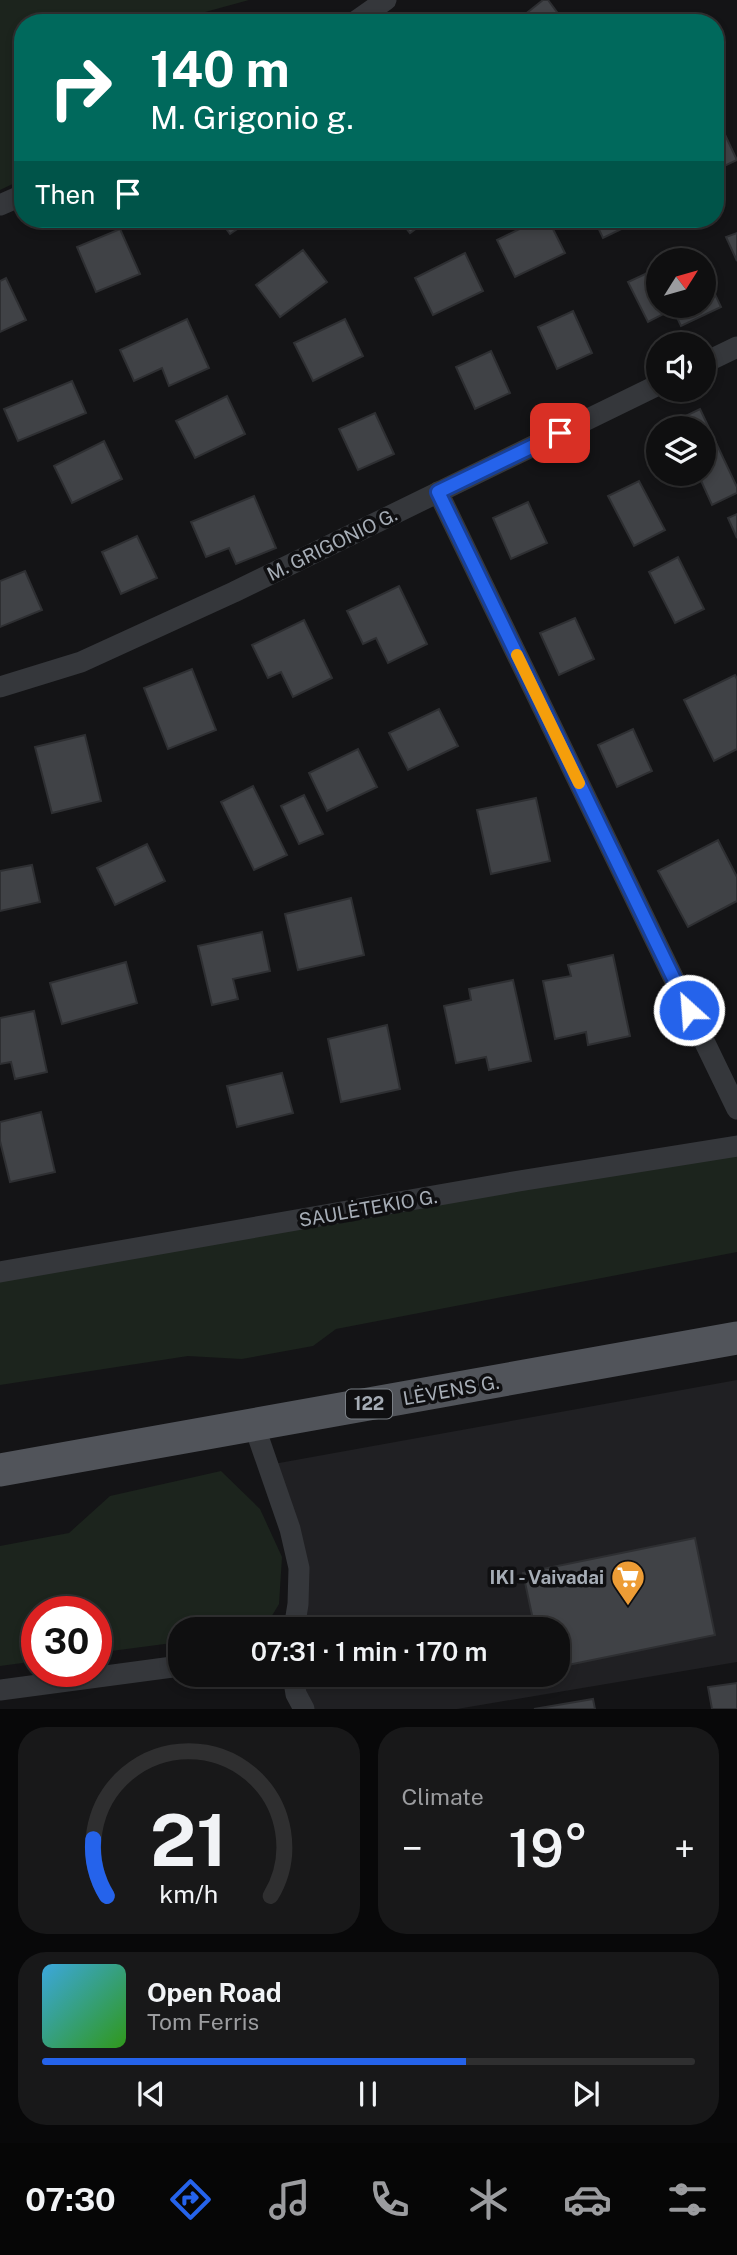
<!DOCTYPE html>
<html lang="en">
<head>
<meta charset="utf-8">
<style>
	:root { --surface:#0f0f10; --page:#181819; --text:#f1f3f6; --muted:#9b9c9f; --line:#2f2f30; --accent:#2563eb }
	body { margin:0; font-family:"Public Sans",sans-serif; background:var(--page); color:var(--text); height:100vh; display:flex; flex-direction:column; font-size:26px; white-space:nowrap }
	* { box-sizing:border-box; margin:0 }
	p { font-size:23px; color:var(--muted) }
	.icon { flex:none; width:38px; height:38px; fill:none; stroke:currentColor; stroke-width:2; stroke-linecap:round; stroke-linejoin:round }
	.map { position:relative; height:1709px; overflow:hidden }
	.panel { display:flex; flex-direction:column; gap:18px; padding:18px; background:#080809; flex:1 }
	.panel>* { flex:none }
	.guide { position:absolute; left:14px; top:14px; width:710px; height:214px; border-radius:28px; box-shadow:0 4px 10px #0003,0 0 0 2px var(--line); background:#00695c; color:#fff; overflow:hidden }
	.needle { width:46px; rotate:53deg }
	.fabs { position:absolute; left:646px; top:248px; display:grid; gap:14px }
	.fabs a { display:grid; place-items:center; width:70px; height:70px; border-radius:50%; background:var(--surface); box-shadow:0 4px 10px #0003,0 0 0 2px var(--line); font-size:35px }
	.speed { position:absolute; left:21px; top:1596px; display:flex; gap:14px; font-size:35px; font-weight:700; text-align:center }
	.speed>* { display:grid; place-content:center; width:91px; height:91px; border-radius:50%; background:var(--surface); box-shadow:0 4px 10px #0003,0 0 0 2px var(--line); line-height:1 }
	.speed .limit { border:10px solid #d22; background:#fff; color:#111 }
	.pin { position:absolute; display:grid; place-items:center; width:60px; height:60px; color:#fff; margin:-30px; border-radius:14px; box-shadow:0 4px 10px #0006 }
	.me { position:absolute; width:77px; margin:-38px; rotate:334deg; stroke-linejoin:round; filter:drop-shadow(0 0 5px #0008) }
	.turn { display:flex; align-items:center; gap:24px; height:147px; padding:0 21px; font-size:32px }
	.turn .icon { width:91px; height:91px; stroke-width:2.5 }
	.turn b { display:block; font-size:49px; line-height:60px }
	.then { display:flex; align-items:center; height:66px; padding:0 21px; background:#0003; gap:14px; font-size:26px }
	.big { font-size:52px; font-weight:600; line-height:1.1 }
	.panel .widget { flex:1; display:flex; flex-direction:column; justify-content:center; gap:10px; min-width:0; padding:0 24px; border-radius:28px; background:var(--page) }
	.panel .dial { align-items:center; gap:0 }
	.dial svg { height:182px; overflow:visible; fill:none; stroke:var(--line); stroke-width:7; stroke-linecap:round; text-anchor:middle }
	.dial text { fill:var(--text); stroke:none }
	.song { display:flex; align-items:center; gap:21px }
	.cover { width:84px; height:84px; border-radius:10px; background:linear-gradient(135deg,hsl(200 70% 55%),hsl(110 70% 35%)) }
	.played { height:7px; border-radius:4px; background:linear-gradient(90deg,var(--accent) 65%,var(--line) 65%) }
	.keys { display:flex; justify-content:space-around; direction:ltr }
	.heat { display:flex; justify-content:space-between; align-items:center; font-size:38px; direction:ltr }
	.panel .tiles { flex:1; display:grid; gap:18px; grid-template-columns:1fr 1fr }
	.widget:last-child { grid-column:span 2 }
	.trip { position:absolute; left:168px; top:1617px; width:402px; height:70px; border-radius:28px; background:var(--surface); box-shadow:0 4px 10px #0003,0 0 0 2px var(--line); font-weight:600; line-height:70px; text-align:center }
	.dock { display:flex; height:112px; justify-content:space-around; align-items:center; background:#060606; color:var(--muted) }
	.dock .icon { width:49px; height:49px }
	.dock .current { color:var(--accent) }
	.dock b { font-size:32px; color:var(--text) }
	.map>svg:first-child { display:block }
	.built { fill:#202023 }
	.green { fill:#1c241d }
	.building { fill:#404246; stroke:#2e2f32; stroke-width:2 }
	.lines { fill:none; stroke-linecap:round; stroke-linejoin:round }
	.street { stroke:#35373b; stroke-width:21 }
	.primary { stroke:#51545a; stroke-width:33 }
	.route-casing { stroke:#184099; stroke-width:18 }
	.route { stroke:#2563eb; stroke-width:12 }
	.slow { stroke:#f59e0b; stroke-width:12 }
	.labels { text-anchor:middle; stroke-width:7; stroke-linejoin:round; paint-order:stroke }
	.shield { fill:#0f0f11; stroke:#797e84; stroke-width:2 }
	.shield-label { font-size:18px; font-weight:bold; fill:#a6adb6 }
	.street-label { font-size:19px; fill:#a6adb6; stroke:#0f0f11 }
	.poi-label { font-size:19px; font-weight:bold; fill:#a6adb6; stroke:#0f0f11; text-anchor:end }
</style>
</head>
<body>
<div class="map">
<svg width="737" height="1709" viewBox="0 0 737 1709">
	<rect width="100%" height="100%" fill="#141416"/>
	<polygon class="built" points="737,1380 737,1662 457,1709 304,1709 293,1675 558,1675 558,1629 294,1629 298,1604 268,1465"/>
	<g class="green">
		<polygon points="0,0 249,0 165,23 23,23 23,179 0,190"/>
		<polygon points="737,1146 737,1252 336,1329 313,1346 242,1359 188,1356 0,1385 0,1272"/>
		<polygon points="221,1471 260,1509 282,1557 279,1604 264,1629 180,1629 180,1642 96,1653 96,1612 37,1612 37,1661 0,1666 0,1546 69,1533 110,1496"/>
	</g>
	<g class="building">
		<polygon points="543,0 548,0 565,23 528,23 523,16"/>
		<polygon points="719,122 737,160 716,170 716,124"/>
		<polygon points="219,219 252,219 230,234"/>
		<polygon points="399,219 429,219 410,233"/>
		<polygon points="540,219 548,219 565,253 515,277 497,240"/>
		<polygon points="594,219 637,219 638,221 603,238"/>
		<polygon points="120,229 140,274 96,292 77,247"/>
		<polygon points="737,233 737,261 726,237"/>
		<polygon points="303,250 327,282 280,317 256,285"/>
		<polygon points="465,253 483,291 433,315 415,278"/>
		<polygon points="658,268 658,306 704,306 704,271 721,307 681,326 673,309 648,322 628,282"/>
		<polygon points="6,278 26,320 0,332 0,281"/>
		<polygon points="573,311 592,353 557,369 538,327"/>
		<polygon points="187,319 209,368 169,386 162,368 134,381 120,350"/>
		<polygon points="345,319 363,356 313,381 294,343"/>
		<polygon points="491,351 510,393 475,409 456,367"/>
		<polygon points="72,381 86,413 18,441 4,409"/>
		<polygon points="227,396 245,434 195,458 176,421"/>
		<polygon points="700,409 737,487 737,493 712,505 698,474 704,474 704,429 676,429 673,422"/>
		<polygon points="375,413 394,454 358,470 339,429"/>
		<polygon points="104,441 122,479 72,503 54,466"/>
		<polygon points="639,481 665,530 634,546 608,496"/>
		<polygon points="254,496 276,548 236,564 229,548 206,557 191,522"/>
		<polygon points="528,502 547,543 511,559 493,518"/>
		<polygon points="737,514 737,538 728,518"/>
		<polygon points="137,536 157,578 121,594 102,552"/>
		<polygon points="678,557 704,609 675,623 649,572"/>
		<polygon points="25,571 42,610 0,627 0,581"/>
		<polygon points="399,586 427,644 388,663 376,638 363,644 347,611"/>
		<polygon points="575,618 594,659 559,675 540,633"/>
		<polygon points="304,620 332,678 293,697 281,672 268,678 252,645"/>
		<polygon points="192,669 216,730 168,749 144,688"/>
		<polygon points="735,675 737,679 737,749 714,761 684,700"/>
		<polygon points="439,709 458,746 408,770 389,733"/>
		<polygon points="633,729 652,771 617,787 598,745"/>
		<polygon points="85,735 101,801 52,813 35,747"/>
		<polygon points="358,749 377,787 327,811 309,773"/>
		<polygon points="253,786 287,855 254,870 221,802"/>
		<polygon points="304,795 323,834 299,844 281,806"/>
		<polygon points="536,798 550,861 491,874 477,810"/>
		<polygon points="718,840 737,877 737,901 688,927 658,871"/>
		<polygon points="147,844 165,881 115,905 97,868"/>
		<polygon points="32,865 40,902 0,911 0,871"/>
		<polygon points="351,898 364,955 298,970 285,914"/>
		<polygon points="262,932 270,971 233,979 238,999 212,1005 198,946"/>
		<polygon points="613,955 630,1036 588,1045 586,1032 555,1039 543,981 571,976 568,965"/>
		<polygon points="126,962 137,1003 62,1024 50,983"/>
		<polygon points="513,980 531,1061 489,1070 486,1057 456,1063 444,1006 471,1000 469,989"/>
		<polygon points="34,1011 47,1072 15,1079 11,1062 0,1064 0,1018"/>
		<polygon points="387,1025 400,1089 341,1102 328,1039"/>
		<polygon points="282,1073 293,1113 237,1127 227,1086"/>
		<polygon points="41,1112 55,1172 10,1182 0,1141 0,1122"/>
		<polygon points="695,1538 715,1635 558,1667 558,1629 535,1629 523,1573"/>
		<polygon points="214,1624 215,1629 202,1629 201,1626"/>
		<polygon points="737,1683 737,1709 712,1709 708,1687"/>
		<polygon points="593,1699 595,1709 534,1709"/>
	</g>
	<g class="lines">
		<g class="street">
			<polyline points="353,23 386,0"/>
			<polyline points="0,205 23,195"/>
			<polyline points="704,363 737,347"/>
			<polyline points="438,492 737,1109"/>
			<polyline points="0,687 81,662 234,592 658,385"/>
			<polyline points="0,1272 519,1181 737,1146"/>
			<polyline points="254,1425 290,1529 299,1568 298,1604 294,1629"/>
			<polyline points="293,1675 296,1694 304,1709"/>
			<polyline points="0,1690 180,1666"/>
		</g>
		<polyline class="primary" points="0,1470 737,1338"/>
	</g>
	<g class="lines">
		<g class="route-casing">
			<polyline id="route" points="560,433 438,492 689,1010"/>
		</g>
		<use href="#route" class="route"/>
		<polyline class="slow" points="517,655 579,783"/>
	</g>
	<defs>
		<g id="supermarket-pin" transform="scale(1.75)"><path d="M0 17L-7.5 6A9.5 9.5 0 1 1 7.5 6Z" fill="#ed9c35" stroke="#0f0f11"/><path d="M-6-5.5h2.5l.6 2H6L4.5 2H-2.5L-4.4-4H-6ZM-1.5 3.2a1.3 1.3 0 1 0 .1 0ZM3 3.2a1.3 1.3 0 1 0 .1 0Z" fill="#fff"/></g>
	</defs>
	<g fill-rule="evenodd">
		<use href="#supermarket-pin" x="628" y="1577"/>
	</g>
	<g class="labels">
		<rect class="shield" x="346" y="1389.5" width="46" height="29" rx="5"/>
		<g class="shield-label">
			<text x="369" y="1410">122</text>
		</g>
		<g class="street-label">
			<text transform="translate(332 544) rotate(-26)" y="7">M. GRIGONIO G.</text>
			<text transform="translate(368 1208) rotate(-10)" y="7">SAULĖTEKIO G.</text>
			<text transform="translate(451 1390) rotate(-10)" y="7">LĖVENS G.</text>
		</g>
		<g class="poi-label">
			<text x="604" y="1584">IKI - Vaivadai</text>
		</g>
	</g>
</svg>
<div class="fabs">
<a><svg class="needle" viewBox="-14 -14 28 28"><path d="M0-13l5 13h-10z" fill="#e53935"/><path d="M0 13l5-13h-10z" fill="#9b9c9f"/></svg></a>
<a><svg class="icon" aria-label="sound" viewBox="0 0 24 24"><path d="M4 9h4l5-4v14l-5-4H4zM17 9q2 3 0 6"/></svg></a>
<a><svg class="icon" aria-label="layers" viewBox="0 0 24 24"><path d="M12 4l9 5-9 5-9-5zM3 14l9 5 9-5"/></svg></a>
</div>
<div class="speed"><div class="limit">30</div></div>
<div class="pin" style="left:560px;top:433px;background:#d93025"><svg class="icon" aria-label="arrive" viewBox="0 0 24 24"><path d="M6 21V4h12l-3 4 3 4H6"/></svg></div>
<svg class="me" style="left:689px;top:1010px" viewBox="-20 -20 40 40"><circle r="17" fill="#2563eb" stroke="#fff" stroke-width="3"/><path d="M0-11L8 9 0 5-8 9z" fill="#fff"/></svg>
<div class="trip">07:31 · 1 min · 170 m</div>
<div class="guide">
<div class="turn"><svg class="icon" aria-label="right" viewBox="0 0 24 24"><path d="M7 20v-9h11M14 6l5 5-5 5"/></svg><div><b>140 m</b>M. Grigonio g.</div></div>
<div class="then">Then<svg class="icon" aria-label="arrive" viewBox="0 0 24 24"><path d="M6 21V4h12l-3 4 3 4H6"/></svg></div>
</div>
</div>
<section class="panel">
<div class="tiles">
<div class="widget dial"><svg viewBox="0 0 100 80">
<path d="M14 69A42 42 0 1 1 86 69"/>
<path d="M14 69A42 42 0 0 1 8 44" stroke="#2563eb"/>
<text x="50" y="56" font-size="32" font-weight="700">21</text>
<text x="50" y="72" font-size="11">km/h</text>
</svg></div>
<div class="widget"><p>Climate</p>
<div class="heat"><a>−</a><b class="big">19°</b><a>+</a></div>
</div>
<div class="widget">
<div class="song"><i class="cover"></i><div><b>Open Road</b><p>Tom Ferris</p></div></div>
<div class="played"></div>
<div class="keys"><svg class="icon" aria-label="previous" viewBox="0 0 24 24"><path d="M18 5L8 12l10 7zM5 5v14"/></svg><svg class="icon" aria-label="pause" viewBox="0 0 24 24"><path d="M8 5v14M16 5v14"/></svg><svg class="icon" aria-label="next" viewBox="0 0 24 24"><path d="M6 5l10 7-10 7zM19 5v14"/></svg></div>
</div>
</div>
</section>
<nav class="dock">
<b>07:30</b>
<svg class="icon current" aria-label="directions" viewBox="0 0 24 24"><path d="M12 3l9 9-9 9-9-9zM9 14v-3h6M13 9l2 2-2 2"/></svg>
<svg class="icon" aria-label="music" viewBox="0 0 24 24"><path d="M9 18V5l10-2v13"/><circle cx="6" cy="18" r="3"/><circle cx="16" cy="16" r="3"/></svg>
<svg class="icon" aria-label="phone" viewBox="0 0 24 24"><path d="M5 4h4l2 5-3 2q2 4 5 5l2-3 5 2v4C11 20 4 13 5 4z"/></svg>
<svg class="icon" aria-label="climate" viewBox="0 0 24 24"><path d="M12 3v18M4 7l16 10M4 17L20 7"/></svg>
<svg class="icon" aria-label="car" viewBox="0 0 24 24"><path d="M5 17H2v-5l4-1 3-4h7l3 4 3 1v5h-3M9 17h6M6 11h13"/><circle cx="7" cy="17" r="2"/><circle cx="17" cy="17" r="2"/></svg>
<svg class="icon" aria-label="filters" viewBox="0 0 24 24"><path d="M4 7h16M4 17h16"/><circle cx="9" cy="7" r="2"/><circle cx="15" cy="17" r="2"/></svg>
</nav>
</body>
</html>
